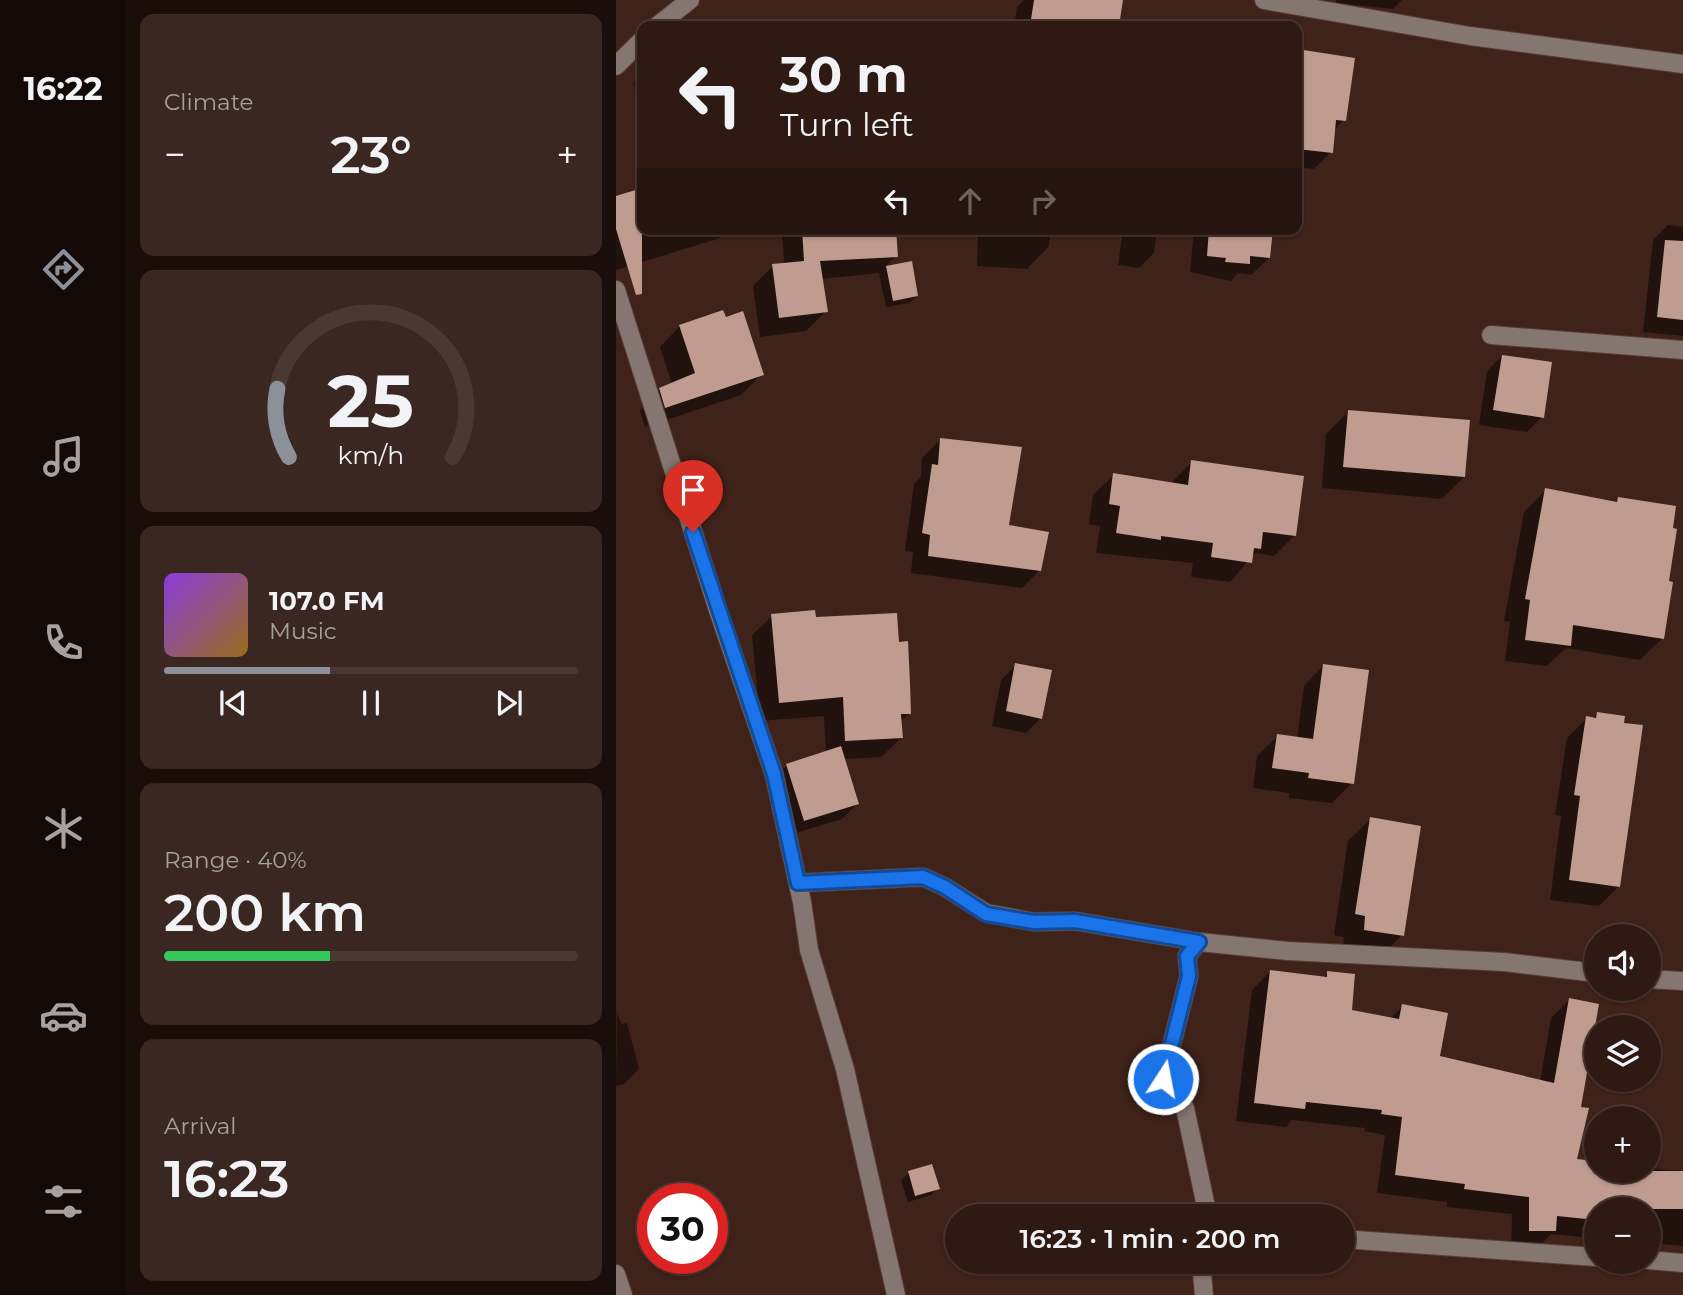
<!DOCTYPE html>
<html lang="en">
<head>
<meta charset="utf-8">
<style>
	:root { --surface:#2f1a13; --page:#3b2721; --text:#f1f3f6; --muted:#a7a1a0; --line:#4a3833; --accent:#8c9099 }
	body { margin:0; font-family:Montserrat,sans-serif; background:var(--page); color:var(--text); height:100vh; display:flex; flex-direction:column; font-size:26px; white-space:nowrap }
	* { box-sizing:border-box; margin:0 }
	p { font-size:23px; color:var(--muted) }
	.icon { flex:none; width:38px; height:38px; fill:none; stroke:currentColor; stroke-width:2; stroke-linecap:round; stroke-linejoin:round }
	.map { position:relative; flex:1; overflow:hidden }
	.sheet { display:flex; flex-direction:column; gap:14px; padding:14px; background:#1a0e0a; width:490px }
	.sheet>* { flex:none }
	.banner { position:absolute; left:21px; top:21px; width:665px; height:214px; border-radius:14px; box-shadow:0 2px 5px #0004,0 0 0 2px var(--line); background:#2f1a13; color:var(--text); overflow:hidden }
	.tools { position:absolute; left:968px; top:924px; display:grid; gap:14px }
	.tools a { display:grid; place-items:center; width:77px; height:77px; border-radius:50%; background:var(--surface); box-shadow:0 2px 5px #0004,0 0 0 2px var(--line); font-size:35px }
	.speed { position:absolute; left:21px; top:1183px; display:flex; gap:14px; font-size:35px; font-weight:700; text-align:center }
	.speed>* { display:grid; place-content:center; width:91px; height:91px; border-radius:50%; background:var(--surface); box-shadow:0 2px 5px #0004,0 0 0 2px var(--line); line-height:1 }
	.speed .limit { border:10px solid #d22; background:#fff; color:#111 }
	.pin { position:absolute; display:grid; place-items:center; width:60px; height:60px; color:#fff; margin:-72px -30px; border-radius:50% 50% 50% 0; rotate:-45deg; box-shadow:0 0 7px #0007 }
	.pin .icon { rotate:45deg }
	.me { position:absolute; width:77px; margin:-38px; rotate:11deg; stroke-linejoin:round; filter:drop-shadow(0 0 5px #0008) }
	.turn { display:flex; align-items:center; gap:24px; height:147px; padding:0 28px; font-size:32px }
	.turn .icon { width:91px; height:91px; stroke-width:2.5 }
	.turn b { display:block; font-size:49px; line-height:60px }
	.lanes { display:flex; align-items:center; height:66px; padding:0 28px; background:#0003; justify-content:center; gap:35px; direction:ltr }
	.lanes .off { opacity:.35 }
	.big { font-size:52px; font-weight:600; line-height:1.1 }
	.sheet .card { flex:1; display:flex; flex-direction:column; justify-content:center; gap:10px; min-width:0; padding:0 24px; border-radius:14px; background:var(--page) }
	.sheet .dial { align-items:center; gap:0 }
	.dial svg { height:182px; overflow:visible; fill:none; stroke:var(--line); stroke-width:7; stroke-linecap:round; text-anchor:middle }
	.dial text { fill:var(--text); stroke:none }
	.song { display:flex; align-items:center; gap:21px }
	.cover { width:84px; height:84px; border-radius:10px; background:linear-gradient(135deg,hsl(270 70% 55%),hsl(40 70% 35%)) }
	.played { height:7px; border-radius:4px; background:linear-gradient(90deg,var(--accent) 40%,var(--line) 40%) }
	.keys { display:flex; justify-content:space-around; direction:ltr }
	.heat { display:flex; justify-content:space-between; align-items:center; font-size:38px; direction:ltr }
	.charge { height:10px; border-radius:5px; background:linear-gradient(90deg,#34c759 40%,var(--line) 0) }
	.trip { position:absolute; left:329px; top:1204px; width:410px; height:70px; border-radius:35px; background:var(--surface); box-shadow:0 2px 5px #0004,0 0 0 2px var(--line); font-weight:600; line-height:70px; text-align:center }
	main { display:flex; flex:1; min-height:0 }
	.menu { display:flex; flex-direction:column; width:126px; justify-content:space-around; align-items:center; background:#130a08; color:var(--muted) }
	.menu .icon { width:49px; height:49px }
	.menu .on { color:var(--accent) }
	.menu b { font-size:32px; color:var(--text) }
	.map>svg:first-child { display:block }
	.shadow { fill:#0007 }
	.building { fill:#c09b8f }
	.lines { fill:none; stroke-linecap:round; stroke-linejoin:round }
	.minor-casing { stroke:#593d34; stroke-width:20 }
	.minor { stroke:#867671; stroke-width:18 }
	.route-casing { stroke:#114b97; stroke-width:18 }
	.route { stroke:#1a73e8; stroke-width:12 }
</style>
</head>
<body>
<main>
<nav class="menu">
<b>16:22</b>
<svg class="icon on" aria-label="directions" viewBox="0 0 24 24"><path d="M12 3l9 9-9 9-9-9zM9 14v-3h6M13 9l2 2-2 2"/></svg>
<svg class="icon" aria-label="music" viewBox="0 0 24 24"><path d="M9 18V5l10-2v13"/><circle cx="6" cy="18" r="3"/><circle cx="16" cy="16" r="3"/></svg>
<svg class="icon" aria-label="phone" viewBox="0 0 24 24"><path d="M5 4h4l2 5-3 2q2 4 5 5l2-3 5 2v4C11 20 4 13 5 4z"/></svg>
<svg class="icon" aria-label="climate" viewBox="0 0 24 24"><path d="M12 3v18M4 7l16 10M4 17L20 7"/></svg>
<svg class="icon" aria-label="car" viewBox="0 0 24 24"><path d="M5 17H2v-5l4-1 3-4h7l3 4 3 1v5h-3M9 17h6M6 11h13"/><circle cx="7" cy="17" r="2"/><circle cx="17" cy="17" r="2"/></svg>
<svg class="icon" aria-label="filters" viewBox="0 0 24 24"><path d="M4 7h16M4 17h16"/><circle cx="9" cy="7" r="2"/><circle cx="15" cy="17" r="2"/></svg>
</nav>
<section class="sheet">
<div class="card"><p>Climate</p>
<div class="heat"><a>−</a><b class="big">23°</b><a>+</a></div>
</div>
<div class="card dial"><svg viewBox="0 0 100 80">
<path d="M14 69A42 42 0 1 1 86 69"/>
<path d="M14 69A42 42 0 0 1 9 39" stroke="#8c9099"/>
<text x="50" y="56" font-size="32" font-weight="700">25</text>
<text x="50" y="72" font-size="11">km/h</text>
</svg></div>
<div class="card">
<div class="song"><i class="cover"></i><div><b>107.0 FM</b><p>Music</p></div></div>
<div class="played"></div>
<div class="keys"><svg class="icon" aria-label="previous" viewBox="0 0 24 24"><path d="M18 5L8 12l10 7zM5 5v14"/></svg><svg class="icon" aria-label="pause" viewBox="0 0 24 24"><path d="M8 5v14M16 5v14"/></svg><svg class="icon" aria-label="next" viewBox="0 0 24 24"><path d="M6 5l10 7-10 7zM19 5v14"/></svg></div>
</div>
<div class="card"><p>Range · 40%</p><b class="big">200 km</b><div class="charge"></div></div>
<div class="card"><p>Arrival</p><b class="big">16:23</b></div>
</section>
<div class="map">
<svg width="1067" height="1295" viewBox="0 0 1067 1295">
	<rect width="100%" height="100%" fill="#3f2219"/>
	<g class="shadow">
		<polygon points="408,0 505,0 501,26 398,26 401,7"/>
		<polygon points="720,0 786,0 777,9 720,3"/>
		<polygon points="682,50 728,120 717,131 715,152 698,169 681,167"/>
		<polygon points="26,73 26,112 17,83"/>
		<polygon points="26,190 26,229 113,229 104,238 0,270 0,198"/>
		<polygon points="1052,225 1067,227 1067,336 1027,332 1037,240"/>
		<polygon points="166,229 279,229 280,256 268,268 294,263 301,296 293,303 270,307 263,273 205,279 210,311 190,331 144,337 137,286 157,266 168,265"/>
		<polygon points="362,229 434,229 433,246 411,269 361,266"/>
		<polygon points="507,229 541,229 538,253 523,268 502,265"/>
		<polygon points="578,229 655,229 653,258 635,275 622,273 615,281 574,272"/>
		<polygon points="64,326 146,374 125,395 29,427 24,410 44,389 56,384 44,347"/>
		<polygon points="886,356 926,417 911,432 863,425 871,371"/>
		<polygon points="732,412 848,477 826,499 706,488 710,434"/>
		<polygon points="324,440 424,570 406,588 295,573 297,552 289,551 298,484 305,477 306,458"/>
		<polygon points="576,462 678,536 658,556 639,553 614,582 575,577 577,563 480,553 484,526 473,524 477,495 498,475 556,482"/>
		<polygon points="930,490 998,503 1002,499 1051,583 1046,639 1024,660 950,648 931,666 889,661 894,622 888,621 908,512"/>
		<polygon points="156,616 198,618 281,644 294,713 284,722 285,738 265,757 227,759 241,804 226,819 173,835 156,780 171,765 210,753 208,716 144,721 136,635"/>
		<polygon points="400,665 425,718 410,733 376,726 385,680"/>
		<polygon points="708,665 736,783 716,803 673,798 673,793 637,788 641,756 662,736 681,739 688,686"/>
		<polygon points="982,713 1003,886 983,906 934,900 945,816 939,815 951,738 971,718 976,719"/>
		<polygon points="755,819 786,935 764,957 726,951 728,937 718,935 732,841"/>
		<polygon points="654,972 706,978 712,973 734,1012 774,1019 787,1006 822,1057 924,1082 935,1018 953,1000 963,1108 959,1161 980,1163 980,1171 1032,1171 1032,1168 1067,1171 1067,1246 1035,1243 1032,1209 980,1209 978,1238 935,1234 921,1249 895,1249 896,1214 831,1207 831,1202 761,1193 769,1135 748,1131 749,1128 676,1120 670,1127 620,1121 636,990"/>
		<polygon points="1,1012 5,1024 11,1023 23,1069 8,1084 0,1086"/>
		<polygon points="293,1173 322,1188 315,1195 292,1202 285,1180"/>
	</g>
	<g class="building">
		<polygon points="418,0 507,0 503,26 414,26"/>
		<polygon points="681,49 739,58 730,121 720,120 717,153 681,149"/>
		<polygon points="26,188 26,294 20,295 0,229 0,196"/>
		<polygon points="186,229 280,229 282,257 204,261 212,312 163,318 156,264 188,261"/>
		<polygon points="593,229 657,229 654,258 634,256 634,264 609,262 610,258 591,256"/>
		<polygon points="1049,240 1067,241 1067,320 1041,317"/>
		<polygon points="296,261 302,296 277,301 270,266"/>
		<polygon points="107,310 110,317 127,311 148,375 49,408 43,388 79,373 63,325"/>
		<polygon points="886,355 936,362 928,418 877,410"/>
		<polygon points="732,410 854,420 849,477 727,467"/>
		<polygon points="324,438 406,447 393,525 433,532 425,571 312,556 314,535 306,533 316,464 322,465"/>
		<polygon points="575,460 688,476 680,536 647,532 645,549 638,548 636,563 595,557 597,543 545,536 545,540 500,533 504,506 493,504 497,473 572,485"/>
		<polygon points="929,488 1001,502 1002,497 1060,506 1057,528 1061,529 1053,581 1057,582 1048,639 957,625 955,646 909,640 914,600 909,599"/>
		<polygon points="199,610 200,617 281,613 283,642 292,641 294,683 295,714 285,714 287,738 229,741 227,697 163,703 155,614"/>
		<polygon points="399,663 436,670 426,719 390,711"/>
		<polygon points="707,664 753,670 738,784 692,778 693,773 656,768 661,734 697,739"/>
		<polygon points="981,712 1009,716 1008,723 1027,725 1004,887 953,880 964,796 958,795 970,716 980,718"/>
		<polygon points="225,746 243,804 188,821 170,764"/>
		<polygon points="754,817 805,826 788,936 748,930 749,916 739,914"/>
		<polygon points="654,970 711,977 711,971 739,974 736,1010 783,1019 786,1004 832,1013 824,1056 938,1083 953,998 983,1004 965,1107 973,1108 961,1159 980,1161 980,1171 1067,1171 1067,1209 980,1209 980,1220 941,1216 940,1231 913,1231 913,1197 848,1189 849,1184 779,1175 786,1117 765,1114 766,1110 690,1102 689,1109 638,1103"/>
		<polygon points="316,1164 324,1189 299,1196 292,1171"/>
	</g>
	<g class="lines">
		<g class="minor-casing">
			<g id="minor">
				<polyline points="648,0 854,36 1067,64"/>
				<polyline points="41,26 74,0"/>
				<polyline points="0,66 26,40"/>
				<polyline points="0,290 102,610 158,774 186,902 193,950 229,1069 280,1295"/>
				<polyline points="875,335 1067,350"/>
				<polyline points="182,883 307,877 329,887 370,913 418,922 459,921 583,942 672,951 888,962 980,973"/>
				<polyline points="583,942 571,956 573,976 547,1079 551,1092 569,1108 592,1216"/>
				<polyline points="1032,979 1067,981"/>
				<polyline points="726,1239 980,1257"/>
				<polyline points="1032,1260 1067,1263"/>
				<polyline points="585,1262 588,1295"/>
				<polyline points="0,1274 7,1295"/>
			</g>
		</g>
		<use href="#minor" class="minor"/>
	</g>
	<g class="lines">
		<g class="route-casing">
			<polyline id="route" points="77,532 158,774 182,883 307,877 329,887 370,914 418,922 459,921 583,942 571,956 573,976 547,1079"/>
		</g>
		<use href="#route" class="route"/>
	</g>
</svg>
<div class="tools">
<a><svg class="icon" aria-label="sound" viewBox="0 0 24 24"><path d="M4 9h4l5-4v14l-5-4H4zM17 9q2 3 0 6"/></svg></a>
<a><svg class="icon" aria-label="layers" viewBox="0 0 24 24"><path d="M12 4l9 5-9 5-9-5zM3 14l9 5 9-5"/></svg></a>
<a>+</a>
<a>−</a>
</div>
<div class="speed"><div class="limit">30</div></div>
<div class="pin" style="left:77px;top:532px;background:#d93025"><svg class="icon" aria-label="arrive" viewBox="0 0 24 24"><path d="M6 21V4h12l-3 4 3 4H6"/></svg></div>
<svg class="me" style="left:547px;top:1079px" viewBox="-20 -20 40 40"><circle r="17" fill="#1a73e8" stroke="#fff" stroke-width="3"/><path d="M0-11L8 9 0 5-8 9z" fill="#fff"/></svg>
<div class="trip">16:23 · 1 min · 200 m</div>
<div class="banner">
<div class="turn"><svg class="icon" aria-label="left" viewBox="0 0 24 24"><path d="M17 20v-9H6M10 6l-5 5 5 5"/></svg><div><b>30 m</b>Turn left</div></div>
<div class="lanes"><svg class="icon" aria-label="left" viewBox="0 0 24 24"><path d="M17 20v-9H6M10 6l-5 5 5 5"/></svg><svg class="icon off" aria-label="ahead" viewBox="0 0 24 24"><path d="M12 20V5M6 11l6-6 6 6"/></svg><svg class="icon off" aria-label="right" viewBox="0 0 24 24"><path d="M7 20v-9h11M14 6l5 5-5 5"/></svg></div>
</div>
</div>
</main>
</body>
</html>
